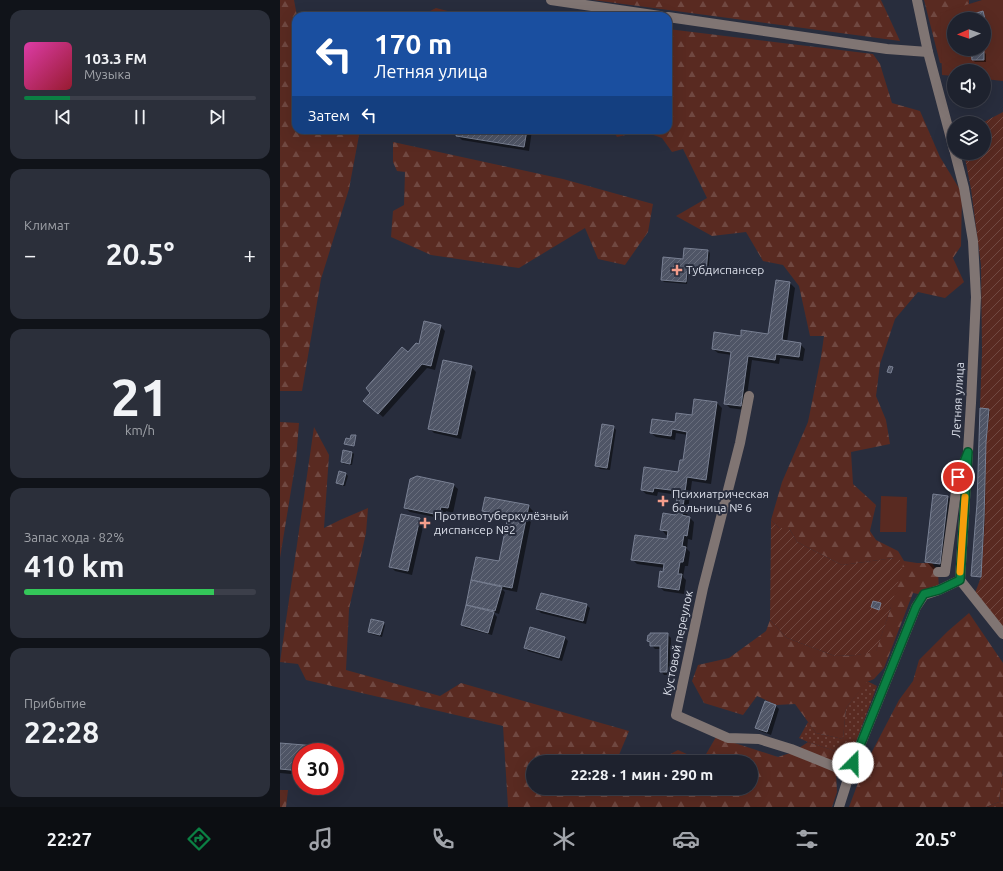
<!DOCTYPE html>
<html lang="ru">
<head>
<meta charset="utf-8">
<style>
	:root { --surface:#1e222e; --page:#2b2f3a; --text:#f1f3f6; --muted:#a1a4aa; --line:#3c3f4a; --accent:#0b8043 }
	body { margin:0; font-family:Ubuntu,sans-serif; background:var(--page); color:var(--text); height:100vh; display:flex; flex-direction:column; font-size:15px; white-space:nowrap }
	* { box-sizing:border-box; margin:0 }
	p { font-size:13px; color:var(--muted) }
	.icon { flex:none; width:22px; height:22px; fill:none; stroke:currentColor; stroke-width:2; stroke-linecap:round; stroke-linejoin:round }
	.map { position:relative; flex:1; overflow:hidden }
	.drawer { display:flex; flex-direction:column; gap:10px; padding:10px; background:#101319; width:280px }
	.drawer>* { flex:none }
	.hud { position:absolute; left:12px; top:12px; width:380px; height:122px; border-radius:12px; box-shadow:0 4px 16px #0002,0 0 0 1px var(--line); background:#1a4fa0; color:#fff; overflow:hidden }
	.needle { width:26px; rotate:268deg }
	.controls { position:absolute; left:667px; top:12px; display:grid; gap:8px }
	.controls a { display:grid; place-items:center; width:44px; height:44px; border-radius:50%; background:var(--surface); box-shadow:0 4px 16px #0002,0 0 0 1px var(--line); font-size:20px }
	.speed { position:absolute; left:12px; top:743px; display:flex; gap:8px; font-size:20px; font-weight:700; text-align:center }
	.speed>* { display:grid; place-content:center; width:52px; height:52px; border-radius:50%; background:var(--surface); box-shadow:0 4px 16px #0002,0 0 0 1px var(--line); line-height:1 }
	.speed .limit { border:6px solid #d22; background:#fff; color:#111 }
	.pin { position:absolute; display:grid; place-items:center; width:34px; height:34px; color:#fff; margin:-17px; border:2px solid #fff; border-radius:50%; box-shadow:0 1px 4px #0007 }
	.me { position:absolute; width:44px; margin:-22px; rotate:22deg; stroke-linejoin:round; filter:drop-shadow(0 0 3px #0008) }
	.turn { display:flex; align-items:center; gap:14px; height:84px; padding:0 16px; font-size:18px }
	.turn .icon { width:52px; height:52px; stroke-width:2.5 }
	.turn b { display:block; font-size:28px; line-height:34px }
	.then { display:flex; align-items:center; height:38px; padding:0 16px; background:#0003; gap:8px; font-size:15px }
	.big { font-size:30px; font-weight:700; line-height:1.1 }
	.drawer .widget { flex:1; display:flex; flex-direction:column; justify-content:center; gap:6px; min-width:0; padding:0 14px; border-radius:12px; background:var(--page) }
	.drawer .dial { align-items:center; gap:0 }
	.dial b { font-size:52px; line-height:1 }
	.song { display:flex; align-items:center; gap:12px }
	.cover { width:48px; height:48px; border-radius:6px; background:linear-gradient(135deg,hsl(320 70% 55%),hsl(350 70% 35%)) }
	.played { height:4px; border-radius:2px; background:linear-gradient(90deg,var(--accent) 20%,var(--line) 20%) }
	.keys { display:flex; justify-content:space-around; direction:ltr }
	.heat { display:flex; justify-content:space-between; align-items:center; font-size:22px; direction:ltr }
	.charge { height:6px; border-radius:3px; background:linear-gradient(90deg,#34c759 82%,var(--line) 0) }
	.trip { position:absolute; left:246px; top:755px; width:232px; height:40px; border-radius:20px; background:var(--surface); box-shadow:0 4px 16px #0002,0 0 0 1px var(--line); font-weight:700; line-height:40px; text-align:center }
	.tabs { display:flex; height:64px; justify-content:space-around; align-items:center; background:#0c0e12; color:var(--muted) }
	.tabs .icon { width:28px; height:28px }
	.tabs .active { color:var(--accent) }
	.tabs b { font-size:18px; color:var(--text) }
	main { display:flex; flex:1; min-height:0 }
	.map>svg:first-child { display:block }
	.grass { fill:url(#grass-dots) }
	.forest { fill:url(#forest-firs) }
	.wetland { fill:url(#wetland-marsh) }
	.park { fill:#592a21; fill-rule:evenodd }
	.garden { fill:url(#garden-furrows) }
	.shadow { fill:#0007 }
	.building { fill:url(#building-hatch); stroke:#798093 }
	.lines { fill:none; stroke-linecap:round; stroke-linejoin:round }
	.minor { stroke:#807573; stroke-width:10 }
	.route-casing { stroke:#07532c; stroke-width:10 }
	.route { stroke:#0b8043; stroke-width:7 }
	.slow { stroke:#f59e0b; stroke-width:7 }
	.poi-dot { fill:#f49d8b; stroke:#282d3d; stroke-width:1.5 }
	.labels { text-anchor:middle; stroke-width:4; stroke-linejoin:round; paint-order:stroke }
	.poi-label { font-size:12px; fill:#dadee9; stroke:#282d3d; text-anchor:start }
	.street-label { font-size:12px; fill:#dadee9; stroke:#282d3d }
</style>
</head>
<body>
<main>
<section class="drawer">
<div class="widget">
<div class="song"><i class="cover"></i><div><b>103.3 FM</b><p>Музыка</p></div></div>
<div class="played"></div>
<div class="keys"><svg class="icon" aria-label="previous" viewBox="0 0 24 24"><path d="M18 5L8 12l10 7zM5 5v14"/></svg><svg class="icon" aria-label="pause" viewBox="0 0 24 24"><path d="M8 5v14M16 5v14"/></svg><svg class="icon" aria-label="next" viewBox="0 0 24 24"><path d="M6 5l10 7-10 7zM19 5v14"/></svg></div>
</div>
<div class="widget"><p>Климат</p>
<div class="heat"><a>−</a><b class="big">20.5°</b><a>+</a></div>
</div>
<div class="widget dial"><b>21</b><p>km/h</p></div>
<div class="widget"><p>Запас хода · 82%</p><b class="big">410 km</b><div class="charge"></div></div>
<div class="widget"><p>Прибытие</p><b class="big">22:28</b></div>
</section>
<div class="map">
<svg width="723" height="807" viewBox="0 0 723 807">
	<defs>
		<pattern id="grass-dots" width="8" height="8" patternUnits="userSpaceOnUse"><rect width="8" height="8" fill="#592a21"/><path d="M2 2h.1M6 6h.1" fill="none" stroke="#704841" stroke-width="1.8" stroke-linecap="round"/></pattern>
		<pattern id="forest-firs" width="22" height="20" patternUnits="userSpaceOnUse"><rect width="22" height="20" fill="#592a21"/><path d="M5 1l3.5 6h-7zM16 11l3.5 6h-7z" fill="#704841"/></pattern>
		<pattern id="wetland-marsh" width="20" height="14" patternUnits="userSpaceOnUse"><rect width="20" height="14" fill="#592a21"/><path d="M1 5h8M5 5V1M11 12h8M15 12V8" fill="none" stroke="#704841"/></pattern>
		<pattern id="garden-furrows" width="10" height="10" patternUnits="userSpaceOnUse"><rect width="10" height="10" fill="#592a21"/><path d="M-1 1l2-2M0 10L10 0M9 11l2-2" fill="none" stroke="#704841"/></pattern>
		<pattern id="building-hatch" width="6" height="6" patternUnits="userSpaceOnUse"><rect width="6" height="6" fill="#4f5566"/><path d="M-1 1l2-2M0 6l6-6M5 7l2-2" fill="none" stroke="#686d7c"/></pattern>
	</defs>
	<rect width="100%" height="100%" fill="#282d3d"/>
	<polygon class="grass" points="587,681 597,686 571,755 558,768 558,752 528,742 519,738 528,722 536,733 563,739 566,708"/>
	<g class="forest">
		<polygon points="0,0 14,0 17,16 16,16 16,130 80,130 69,189 41,279 22,391 0,391"/>
		<polygon points="313,0 601,0 620,41"/>
		<polygon points="644,0 689,0 689,19 674,19 674,49 688,66 660,63"/>
		<polygon points="156,8 187,16 140,16"/>
		<polygon points="388,29 593,54 600,64 612,103 640,111 660,157 682,193 681,246 673,258 684,282 665,298 638,292 615,319 600,364 596,396 606,420 610,444 571,452 573,484 596,505 590,531 596,540 618,551 624,561 637,563 652,563 658,572 659,590 644,595 633,593 604,668 594,679 587,682 566,708 563,739 536,733 515,704 496,705 477,696 463,715 424,703 412,681 418,665 449,658 486,631 490,620 507,638 555,656 577,655 596,651 611,607 614,558 562,565 517,542 509,528 499,528 491,520 502,482 528,422 541,357 544,336 530,336 519,286 503,265 483,261 466,232 432,236 396,216 427,198 403,149 392,152 382,138 362,131 337,137 333,130 388,130"/>
		<polygon points="113,142 283,179 373,204 368,232 345,265 318,259 305,228 239,268 151,255 111,237 113,211 124,205 125,172 117,171 113,162"/>
		<polygon points="0,422 19,423 16,460 0,558"/>
		<polygon points="34,427 49,455 44,528 60,520 88,508 86,533 69,609 66,670 160,696 181,683 349,731 336,762 253,762 253,788 471,788 471,762 382,762 383,758 398,750 422,761 436,737 498,757 513,752 528,742 558,752 556,772 557,792 552,807 228,807 223,726 26,680 18,664 0,662"/>
		<polygon points="689,613 723,663 723,769 719,802 706,807 569,807 584,767 619,700 633,681 639,660 668,631"/>
		<polygon points="0,790 8,790 6,807 0,807"/>
	</g>
	<polygon class="wetland" points="723,769 723,807 706,807 719,802"/>
	<g class="park">
		<path d="M 702,0 L 723,0 L 723,81 L 704,79 L 704,71 L 674,71 L 674,76 L 662,75 L 660,13 ZM 674,19 L 704,19 L 704,49 L 674,49 Z"/>
		<polygon points="601,496 627,497 626,532 600,532"/>
	</g>
	<g class="garden">
		<polygon points="723,112 723,627 695,593 701,577 704,519 706,442 709,409 700,408 702,352 701,265 691,189 684,153 704,153 704,123 702,123"/>
		<polygon points="491,520 499,528 509,528 517,542 562,565 614,558 624,561 611,607 596,652 577,655 555,656 507,638 490,620"/>
	</g>
	<g class="shadow">
		<polygon points="702,12 704,14 708,25 704,26 704,19 696,19"/>
		<polygon points="704,52 706,54 706,62 695,62 693,60"/>
		<polygon points="178,130 252,130 249,151 182,140 177,135"/>
		<polygon points="428,251 430,253 428,274 408,273 407,284 384,282 382,280 404,260"/>
		<polygon points="497,281 510,283 515,288 507,342 520,344 525,349 523,361 500,358 499,364 472,360 465,410 450,408 445,403 452,355 438,353 433,349 461,337 489,335"/>
		<polygon points="160,326 165,331 155,370 147,368 103,417 89,405 128,354 140,345"/>
		<polygon points="191,367 196,372 181,439 154,433 149,428"/>
		<polygon points="415,400 437,403 442,408 431,484 412,481 407,517 409,517 414,522 412,540 408,539 407,549 410,552 408,566 405,566 403,577 406,580 404,594 384,591 379,586 385,568 357,564 352,559 388,540 388,535 386,535 382,530 395,516 398,495 378,492 377,496 366,494 362,490 399,473 404,461 408,435 396,433 395,440 376,437 371,433 413,416"/>
		<polygon points="701,409 710,411 706,443 705,520 701,577 692,576 698,505"/>
		<polygon points="333,427 336,430 330,470 320,469 316,465"/>
		<polygon points="72,452 74,454 72,465 64,464 62,462"/>
		<polygon points="66,474 68,476 65,486 59,485 57,483"/>
		<polygon points="173,485 178,489 173,513 166,511 164,519 130,512 125,508"/>
		<polygon points="654,495 668,497 675,504 667,570 653,569 646,561"/>
		<polygon points="248,506 253,511 237,592 222,589 225,592 219,614 213,612 217,617 212,635 185,628 182,624 187,605 197,558 219,562 228,519 208,515 203,510"/>
		<polygon points="140,519 144,523 132,575 115,571 110,566"/>
		<polygon points="306,605 310,608 306,624 261,613 257,609"/>
		<polygon points="103,623 105,625 102,637 91,634 89,632"/>
		<polygon points="387,634 391,638 390,675 384,675 381,671 381,649 375,649 368,641"/>
		<polygon points="285,638 288,641 282,661 248,651 245,648"/>
		<polygon points="485,702 496,706 499,709 491,735 480,731 476,728"/>
		<polygon points="0,744 48,748 52,752 21,752 21,775 0,773"/>
	</g>
	<g class="building">
		<polygon points="703,11 706,23 704,24 704,19 695,19 693,14"/>
		<polygon points="691,51 704,51 704,60 692,60"/>
		<polygon points="177,130 247,130 244,147 176,136"/>
		<polygon points="404,248 428,250 426,273 407,271 406,282 381,280 383,257 403,259"/>
		<polygon points="496,280 510,282 502,340 521,343 519,357 496,354 495,360 468,356 461,406 444,404 451,352 432,349 434,332 461,336 461,330 488,334"/>
		<polygon points="144,321 161,325 151,366 142,364 98,414 83,401 90,393 86,388 122,347 128,352 136,343 139,344"/>
		<polygon points="163,360 192,366 177,435 148,429"/>
		<polygon points="609,366 613,367 611,373 607,372"/>
		<polygon points="414,399 437,402 426,480 407,477 402,515 410,517 407,536 404,535 402,546 406,547 403,562 400,562 398,574 402,574 399,590 378,587 380,571 383,572 384,564 351,560 355,535 387,539 388,531 380,530 383,513 395,515 398,491 374,488 373,492 361,490 364,467 398,472 400,460 403,460 407,432 392,429 391,436 370,433 372,419 395,422 396,413 412,415"/>
		<polygon points="700,408 709,409 706,442 704,519 701,577 691,576 697,504"/>
		<polygon points="322,424 334,426 327,468 315,466"/>
		<polygon points="71,435 76,435 74,446 64,444 66,438 70,439"/>
		<polygon points="63,450 72,452 70,464 61,462"/>
		<polygon points="59,471 66,473 63,485 56,483"/>
		<polygon points="137,476 174,484 168,508 161,507 159,515 124,508 130,479"/>
		<polygon points="653,494 668,496 660,564 645,562"/>
		<polygon points="205,497 249,505 232,588 191,580 196,557 219,561 228,516 202,511"/>
		<polygon points="121,514 140,518 128,571 109,567"/>
		<polygon points="191,580 222,587 215,611 186,605"/>
		<polygon points="261,593 307,604 303,621 256,609"/>
		<polygon points="593,601 601,603 599,610 591,607"/>
		<polygon points="186,605 214,612 208,633 181,625"/>
		<polygon points="91,619 104,622 100,635 88,632"/>
		<polygon points="250,627 285,637 279,658 244,648"/>
		<polygon points="370,633 388,633 387,672 380,672 380,646 370,646 370,642 367,641 368,635 370,635"/>
		<polygon points="485,701 496,705 487,732 475,728"/>
		<polygon points="0,743 48,747 48,752 21,752 21,771 0,769"/>
	</g>
	<g class="lines">
		<g class="minor">
			<polyline points="271,0 380,16"/>
			<polyline points="637,0 648,52 674,150"/>
			<polyline points="388,17 607,49 648,52"/>
			<polyline points="675,153 684,188 693,241 696,297 691,403 680,580 723,634"/>
			<polyline points="469,396 460,443 423,588 396,715 448,738 479,739 511,749 558,768 573,763"/>
			<polyline points="658,572 665,572 678,477 685,460"/>
			<polyline points="559,807 573,763 636,607 644,595 659,590 680,580"/>
		</g>
	</g>
	<g class="lines">
		<g class="route-casing">
			<polyline id="route" points="573,763 636,607 644,594 659,590 680,580 688,452 678,477"/>
		</g>
		<use href="#route" class="route"/>
		<polyline class="slow" points="680,572 685,497"/>
	</g>
	<g class="poi-dot">
		<path d="M395 264h4v4h4v4h-4v4h-4v-4h-4v-4h4z"/>
		<path d="M381 495h4v4h4v4h-4v4h-4v-4h-4v-4h4z"/>
		<path d="M143 517h4v4h4v4h-4v4h-4v-4h-4v-4h4z"/>
	</g>
	<g class="labels">
		<g class="poi-label">
			<text x="406" y="274">Тубдиспансер</text>
			<text x="392" y="498">Психиатрическая<tspan x="392" dy="14">больница № 6</tspan></text>
			<text x="154" y="520">Противотуберкулёзный<tspan x="154" dy="14">диспансер №2</tspan></text>
		</g>
		<g class="street-label">
			<text transform="translate(678 400) rotate(-87)" y="4">Летняя улица</text>
			<text transform="translate(398 643) rotate(-78)" y="4">Кустовой переулок</text>
		</g>
	</g>
</svg>
<div class="controls">
<a><svg class="needle" viewBox="-14 -14 28 28"><path d="M0-13l5 13h-10z" fill="#e53935"/><path d="M0 13l5-13h-10z" fill="#a1a4aa"/></svg></a>
<a><svg class="icon" aria-label="sound" viewBox="0 0 24 24"><path d="M4 9h4l5-4v14l-5-4H4zM17 9q2 3 0 6"/></svg></a>
<a><svg class="icon" aria-label="layers" viewBox="0 0 24 24"><path d="M12 4l9 5-9 5-9-5zM3 14l9 5 9-5"/></svg></a>
</div>
<div class="speed"><div class="limit">30</div></div>
<div class="pin" style="left:678px;top:477px;background:#d93025"><svg class="icon" aria-label="arrive" viewBox="0 0 24 24"><path d="M6 21V4h12l-3 4 3 4H6"/></svg></div>
<svg class="me" style="left:573px;top:763px" viewBox="-20 -20 40 40"><circle r="19" fill="#fff"/><path d="M0-13L10 11 0 6-10 11z" fill="#0b8043"/></svg>
<div class="trip">22:28 · 1 мин · 290 m</div>
<div class="hud">
<div class="turn"><svg class="icon" aria-label="left" viewBox="0 0 24 24"><path d="M17 20v-9H6M10 6l-5 5 5 5"/></svg><div><b>170 m</b>Летняя улица</div></div>
<div class="then">Затем<svg class="icon" aria-label="left" viewBox="0 0 24 24"><path d="M17 20v-9H6M10 6l-5 5 5 5"/></svg></div>
</div>
</div>
</main>
<nav class="tabs">
<b>22:27</b>
<svg class="icon active" aria-label="directions" viewBox="0 0 24 24"><path d="M12 3l9 9-9 9-9-9zM9 14v-3h6M13 9l2 2-2 2"/></svg>
<svg class="icon" aria-label="music" viewBox="0 0 24 24"><path d="M9 18V5l10-2v13"/><circle cx="6" cy="18" r="3"/><circle cx="16" cy="16" r="3"/></svg>
<svg class="icon" aria-label="phone" viewBox="0 0 24 24"><path d="M5 4h4l2 5-3 2q2 4 5 5l2-3 5 2v4C11 20 4 13 5 4z"/></svg>
<svg class="icon" aria-label="climate" viewBox="0 0 24 24"><path d="M12 3v18M4 7l16 10M4 17L20 7"/></svg>
<svg class="icon" aria-label="car" viewBox="0 0 24 24"><path d="M5 17H2v-5l4-1 3-4h7l3 4 3 1v5h-3M9 17h6M6 11h13"/><circle cx="7" cy="17" r="2"/><circle cx="17" cy="17" r="2"/></svg>
<svg class="icon" aria-label="filters" viewBox="0 0 24 24"><path d="M4 7h16M4 17h16"/><circle cx="9" cy="7" r="2"/><circle cx="15" cy="17" r="2"/></svg>
<b>20.5°</b>
</nav>
</body>
</html>
